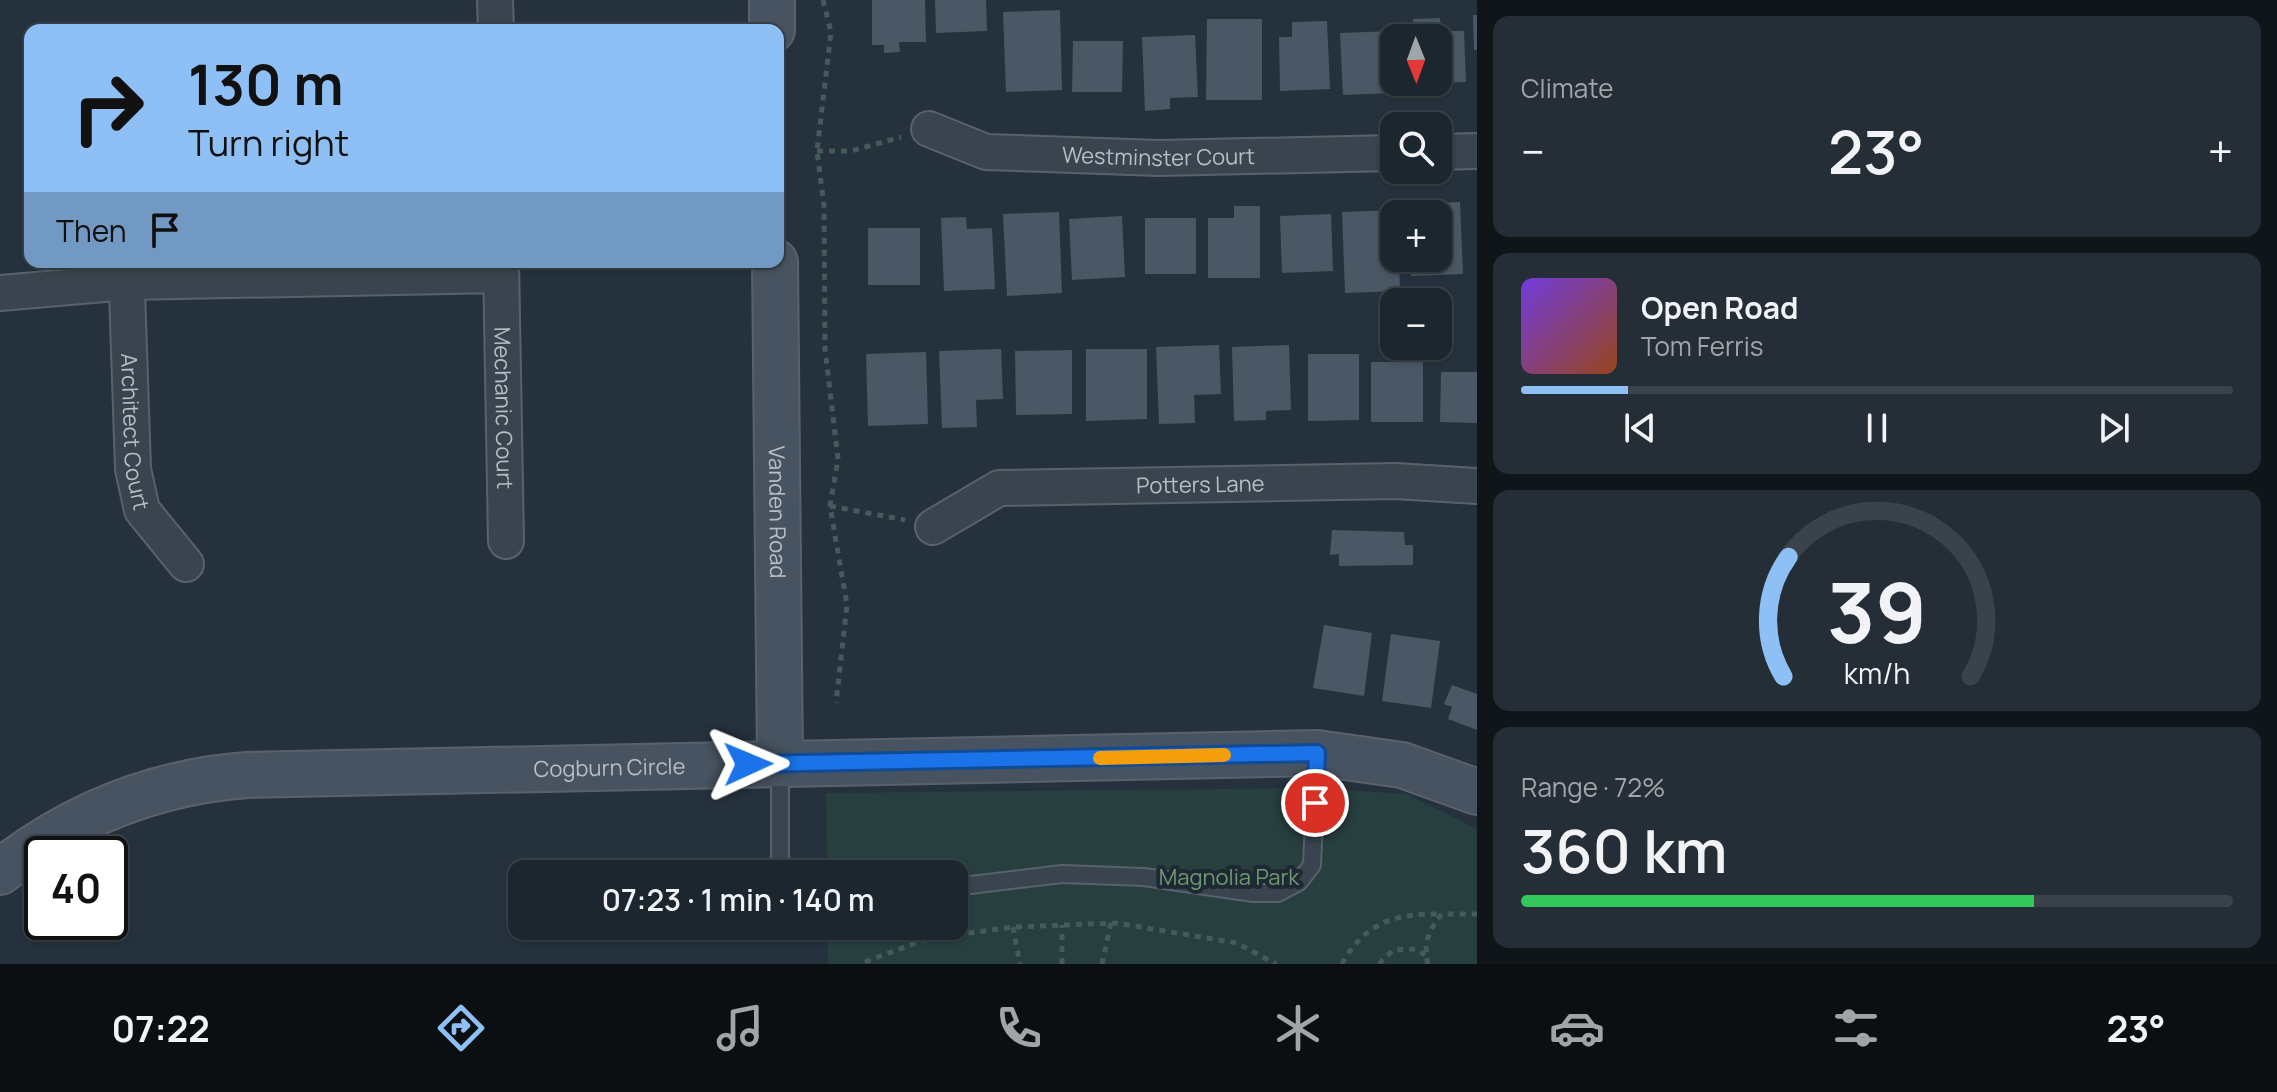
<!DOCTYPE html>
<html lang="en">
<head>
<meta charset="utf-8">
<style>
	:root { --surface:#1c262e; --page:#252e36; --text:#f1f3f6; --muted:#a0a5aa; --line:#3a434a; --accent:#8ec0f5 }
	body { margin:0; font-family:Manrope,sans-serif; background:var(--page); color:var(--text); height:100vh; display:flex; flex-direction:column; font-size:30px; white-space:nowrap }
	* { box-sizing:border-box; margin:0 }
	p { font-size:26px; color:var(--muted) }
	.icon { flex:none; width:44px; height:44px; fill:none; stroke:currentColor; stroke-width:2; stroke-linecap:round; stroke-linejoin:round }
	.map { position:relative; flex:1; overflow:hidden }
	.sheet { display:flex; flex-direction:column; gap:16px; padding:16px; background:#0f1519; width:800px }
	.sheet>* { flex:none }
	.banner { position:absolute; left:24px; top:24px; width:760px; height:244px; border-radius:16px; box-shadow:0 2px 6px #0004,0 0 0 2px var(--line); background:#8ec0f5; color:#111; overflow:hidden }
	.needle { width:52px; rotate:179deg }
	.controls { position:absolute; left:1380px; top:24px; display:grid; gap:16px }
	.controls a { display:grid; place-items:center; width:72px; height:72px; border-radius:16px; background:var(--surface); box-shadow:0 2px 6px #0004,0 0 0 2px var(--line); font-size:40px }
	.speed { position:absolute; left:24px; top:836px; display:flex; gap:16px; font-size:40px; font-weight:700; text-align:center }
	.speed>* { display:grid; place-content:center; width:104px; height:104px; border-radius:50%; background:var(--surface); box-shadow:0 2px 6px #0004,0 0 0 2px var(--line); line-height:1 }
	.speed .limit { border:4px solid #111; border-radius:12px; background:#fff; color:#111 }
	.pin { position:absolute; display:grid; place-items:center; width:68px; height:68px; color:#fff; margin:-34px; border:4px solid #fff; border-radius:50%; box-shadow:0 2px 8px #0007 }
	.me { position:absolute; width:88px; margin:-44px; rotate:89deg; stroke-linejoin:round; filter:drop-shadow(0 0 6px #0008) }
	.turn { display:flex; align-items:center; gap:28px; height:168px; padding:0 32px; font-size:36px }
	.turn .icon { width:104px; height:104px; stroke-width:2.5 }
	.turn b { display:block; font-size:56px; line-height:68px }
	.then { display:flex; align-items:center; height:76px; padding:0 32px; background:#0003; gap:16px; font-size:30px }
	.big { font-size:60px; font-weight:600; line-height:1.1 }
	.sheet .card { flex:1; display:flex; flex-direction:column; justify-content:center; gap:12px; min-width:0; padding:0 28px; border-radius:16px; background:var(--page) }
	.sheet .dial { align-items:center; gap:0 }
	.dial svg { height:208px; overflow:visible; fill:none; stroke:var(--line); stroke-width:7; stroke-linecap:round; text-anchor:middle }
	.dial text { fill:var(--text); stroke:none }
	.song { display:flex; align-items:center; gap:24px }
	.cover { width:96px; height:96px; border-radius:12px; background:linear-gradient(135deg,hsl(260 70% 55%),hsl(20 70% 35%)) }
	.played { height:8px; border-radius:4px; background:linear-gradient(90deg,var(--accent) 15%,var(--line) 15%) }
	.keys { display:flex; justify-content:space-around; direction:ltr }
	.heat { display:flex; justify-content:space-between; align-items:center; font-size:44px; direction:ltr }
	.charge { height:12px; border-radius:6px; background:linear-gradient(90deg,#34c759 72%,var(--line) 0) }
	.trip { position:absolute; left:508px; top:860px; width:460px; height:80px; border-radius:16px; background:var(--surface); box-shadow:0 2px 6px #0004,0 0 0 2px var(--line); font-weight:600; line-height:80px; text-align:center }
	.menu { display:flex; height:128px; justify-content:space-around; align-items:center; background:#0b0f12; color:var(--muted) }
	.menu .icon { width:56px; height:56px }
	.menu .current { color:var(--accent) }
	.menu b { font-size:36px; color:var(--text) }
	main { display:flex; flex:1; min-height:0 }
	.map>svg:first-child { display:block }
	.green { fill:#273f3f }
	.building { fill:#495864 }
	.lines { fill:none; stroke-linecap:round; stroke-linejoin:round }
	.lane-casing { stroke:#57626c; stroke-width:20 }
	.street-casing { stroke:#57626c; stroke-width:38 }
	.secondary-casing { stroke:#57626c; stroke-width:48 }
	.path { stroke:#455b5b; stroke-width:5; stroke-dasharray:6 6; stroke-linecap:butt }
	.lane { stroke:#39444e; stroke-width:16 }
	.street { stroke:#39444e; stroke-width:34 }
	.secondary { stroke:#475361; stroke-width:44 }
	.route-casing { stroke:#114b97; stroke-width:20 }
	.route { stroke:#1a73e8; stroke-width:14 }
	.slow { stroke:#f59e0b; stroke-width:14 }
	.labels { text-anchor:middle; stroke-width:8; stroke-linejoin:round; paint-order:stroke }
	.street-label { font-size:22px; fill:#b5bfc9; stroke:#1e2933 }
	.park-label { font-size:22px; fill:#6d9972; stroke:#1e2933 }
</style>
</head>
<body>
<main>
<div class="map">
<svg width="1477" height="964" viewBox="0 0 1477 964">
	<rect width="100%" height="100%" fill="#25323e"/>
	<polygon class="green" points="1315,788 1406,794 1477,829 1477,964 828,964 828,926 954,926 954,874 827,874 826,793"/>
	<g class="building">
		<polygon points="872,0 925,0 926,42 899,42 900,52 884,53 884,45 872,45"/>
		<polygon points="935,0 986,0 987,31 936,33"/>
		<polygon points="1060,10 1062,90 1006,92 1003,12"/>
		<polygon points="1473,15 1477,15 1477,50 1474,50"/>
		<polygon points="1440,18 1441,31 1464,31 1466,82 1438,83 1438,38 1414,38 1413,19"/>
		<polygon points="1207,19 1262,19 1262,100 1206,100"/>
		<polygon points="1327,21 1330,89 1280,91 1279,37 1292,37 1292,22"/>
		<polygon points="1392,31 1395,93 1343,95 1340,33"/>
		<polygon points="1195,35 1198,97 1170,98 1170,109 1145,111 1142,37"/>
		<polygon points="1073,41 1123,41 1122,92 1072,92"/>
		<polygon points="1460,202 1463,274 1411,276 1410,258 1438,258 1438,214 1434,214 1434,203"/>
		<polygon points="1234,206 1260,206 1260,278 1208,278 1208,218 1234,218"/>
		<polygon points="1398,210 1394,214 1394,258 1399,258 1400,291 1345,293 1342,212"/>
		<polygon points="1059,212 1062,293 1007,296 1003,214"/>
		<polygon points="1331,214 1333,271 1282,273 1280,216"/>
		<polygon points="1122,216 1125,277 1072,280 1069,219"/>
		<polygon points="966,217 967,229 992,228 995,289 944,291 941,218"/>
		<rect x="1145" y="218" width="51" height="56"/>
		<rect x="868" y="228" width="52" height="57"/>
		<polygon points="1219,345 1221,394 1194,395 1195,423 1159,424 1156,347"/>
		<polygon points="1289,345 1291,410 1266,411 1266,420 1234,421 1232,347"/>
		<polygon points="1001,349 1003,399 976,400 977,427 942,428 939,351"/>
		<polygon points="1086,349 1147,349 1147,419 1086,421"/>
		<polygon points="1072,350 1072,414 1016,415 1015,351"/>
		<polygon points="926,352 928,424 868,426 866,354"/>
		<polygon points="1308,354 1359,354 1359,420 1308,421"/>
		<rect x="1371" y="362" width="52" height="60"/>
		<polygon points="1441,372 1477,372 1477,423 1440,422"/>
		<polygon points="1332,530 1404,532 1405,545 1413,545 1413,565 1339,566 1339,554 1330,555"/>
		<polygon points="1324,625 1372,633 1364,696 1313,688"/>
		<polygon points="1391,634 1440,641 1431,708 1382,701"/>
		<polygon points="1452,685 1477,694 1477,730 1448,719 1452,707 1444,704"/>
	</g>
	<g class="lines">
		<g class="lane-casing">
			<g id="lane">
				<polyline points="780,874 780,768"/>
				<polyline points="954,887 1062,874 1144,877 1253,893 1278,893 1299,882 1312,865 1317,755"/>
			</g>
		</g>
		<g class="street-casing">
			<g id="street">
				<polyline points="495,0 496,30"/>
				<path id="s1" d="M 929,129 L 986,152 L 1159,158 L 1394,153"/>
				<polyline points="1438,152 1477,151"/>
				<path id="s2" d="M 126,262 L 133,469 L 142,510 L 186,564"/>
				<path id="s3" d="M 501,262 L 506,541"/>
				<polyline points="0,293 127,282 501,275"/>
				<path id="s4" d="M 933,527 L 999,488 L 1395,481 L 1477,486"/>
			</g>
		</g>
		<g class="secondary-casing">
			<g id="secondary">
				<polyline points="772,0 772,30"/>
				<path id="s5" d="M 775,262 L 780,763"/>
				<path id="s6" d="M 0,872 C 72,815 154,782 247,775 L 1317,753 L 1402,765 L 1477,792"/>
			</g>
		</g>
		<g class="path">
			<polyline points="823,0 831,32 817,151 824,205 825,349 838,459 830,506 847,605 836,703"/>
			<polyline points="817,151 851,151 901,137"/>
			<polyline points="830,506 905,520"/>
			<polyline points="1013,927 1020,964"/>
			<polyline points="865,962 926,939 1013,927 1116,923 1237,943 1276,964"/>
			<polyline points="1062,964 1062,925"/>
			<polyline points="1102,964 1111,923"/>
			<path d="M 1342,964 C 1365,922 1396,913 1442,914"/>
			<polyline points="1379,964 1393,950 1416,949 1425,955"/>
			<path d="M 1428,964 C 1423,945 1429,928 1442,914 L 1477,914"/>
		</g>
		<use href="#lane" class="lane"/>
		<use href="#street" class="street"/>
		<use href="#secondary" class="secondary"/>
	</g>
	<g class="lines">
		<g class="route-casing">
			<polyline id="route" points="748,764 1317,753 1315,803"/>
		</g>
		<use href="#route" class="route"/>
		<polyline class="slow" points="1100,758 1224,755"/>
	</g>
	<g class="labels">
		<g class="street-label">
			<text dy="8" stroke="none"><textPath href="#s1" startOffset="234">Westminster Court</textPath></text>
			<text dy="8" stroke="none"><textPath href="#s3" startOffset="146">Mechanic Court</textPath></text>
			<text dy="8" stroke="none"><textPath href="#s2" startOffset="170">Architect Court</textPath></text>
			<text dy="8" stroke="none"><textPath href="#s4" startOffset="278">Potters Lane</textPath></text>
			<text dy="8" stroke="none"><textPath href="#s5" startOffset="250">Vanden Road</textPath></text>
			<text dy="8" stroke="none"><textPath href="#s6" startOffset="632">Cogburn Circle</textPath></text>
		</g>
		<g class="park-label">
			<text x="1229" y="885">Magnolia Park</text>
		</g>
	</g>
</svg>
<div class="controls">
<a><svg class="needle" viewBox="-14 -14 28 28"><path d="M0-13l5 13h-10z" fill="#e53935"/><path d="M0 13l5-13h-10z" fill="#a0a5aa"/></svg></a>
<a><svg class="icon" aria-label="search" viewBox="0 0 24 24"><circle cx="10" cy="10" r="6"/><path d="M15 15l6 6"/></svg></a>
<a>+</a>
<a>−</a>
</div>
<div class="speed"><div class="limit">40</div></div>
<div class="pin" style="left:1315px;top:803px;background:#d93025"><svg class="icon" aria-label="arrive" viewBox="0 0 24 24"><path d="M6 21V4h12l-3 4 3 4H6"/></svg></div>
<svg class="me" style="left:748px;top:764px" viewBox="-20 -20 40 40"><path d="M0-17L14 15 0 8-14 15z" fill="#1a73e8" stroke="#fff" stroke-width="4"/></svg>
<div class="trip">07:23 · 1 min · 140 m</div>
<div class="banner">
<div class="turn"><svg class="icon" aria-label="right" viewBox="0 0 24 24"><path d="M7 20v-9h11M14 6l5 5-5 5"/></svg><div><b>130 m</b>Turn right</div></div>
<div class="then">Then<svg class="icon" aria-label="arrive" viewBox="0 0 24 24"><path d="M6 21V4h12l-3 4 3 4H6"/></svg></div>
</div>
</div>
<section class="sheet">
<div class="card"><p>Climate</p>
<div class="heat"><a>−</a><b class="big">23°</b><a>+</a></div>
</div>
<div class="card">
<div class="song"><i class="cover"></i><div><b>Open Road</b><p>Tom Ferris</p></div></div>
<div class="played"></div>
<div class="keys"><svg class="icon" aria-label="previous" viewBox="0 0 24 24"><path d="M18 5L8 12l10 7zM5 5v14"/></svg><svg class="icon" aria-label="pause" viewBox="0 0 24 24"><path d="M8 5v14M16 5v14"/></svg><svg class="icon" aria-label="next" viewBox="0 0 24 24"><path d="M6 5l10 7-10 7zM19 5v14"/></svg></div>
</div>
<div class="card dial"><svg viewBox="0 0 100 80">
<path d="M14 69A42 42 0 1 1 86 69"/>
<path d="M14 69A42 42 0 0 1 16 23" stroke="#8ec0f5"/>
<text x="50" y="56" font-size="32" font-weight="700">39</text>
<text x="50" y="72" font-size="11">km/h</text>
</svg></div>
<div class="card"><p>Range · 72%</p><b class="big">360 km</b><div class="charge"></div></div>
</section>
</main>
<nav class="menu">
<b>07:22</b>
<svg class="icon current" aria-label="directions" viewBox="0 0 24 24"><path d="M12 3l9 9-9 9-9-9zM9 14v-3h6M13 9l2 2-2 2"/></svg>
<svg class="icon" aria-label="music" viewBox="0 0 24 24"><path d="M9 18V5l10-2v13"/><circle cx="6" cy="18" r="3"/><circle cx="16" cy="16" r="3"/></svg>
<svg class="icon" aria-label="phone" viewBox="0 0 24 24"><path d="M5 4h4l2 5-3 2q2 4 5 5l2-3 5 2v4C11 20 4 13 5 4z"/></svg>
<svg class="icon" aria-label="climate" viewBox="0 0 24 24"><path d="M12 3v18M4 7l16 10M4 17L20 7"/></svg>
<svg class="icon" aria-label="car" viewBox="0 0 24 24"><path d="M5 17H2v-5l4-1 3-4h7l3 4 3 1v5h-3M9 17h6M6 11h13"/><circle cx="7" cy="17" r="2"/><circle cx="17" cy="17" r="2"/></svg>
<svg class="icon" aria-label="filters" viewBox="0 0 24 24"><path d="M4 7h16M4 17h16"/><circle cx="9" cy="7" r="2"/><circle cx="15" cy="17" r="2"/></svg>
<b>23°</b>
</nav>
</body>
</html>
